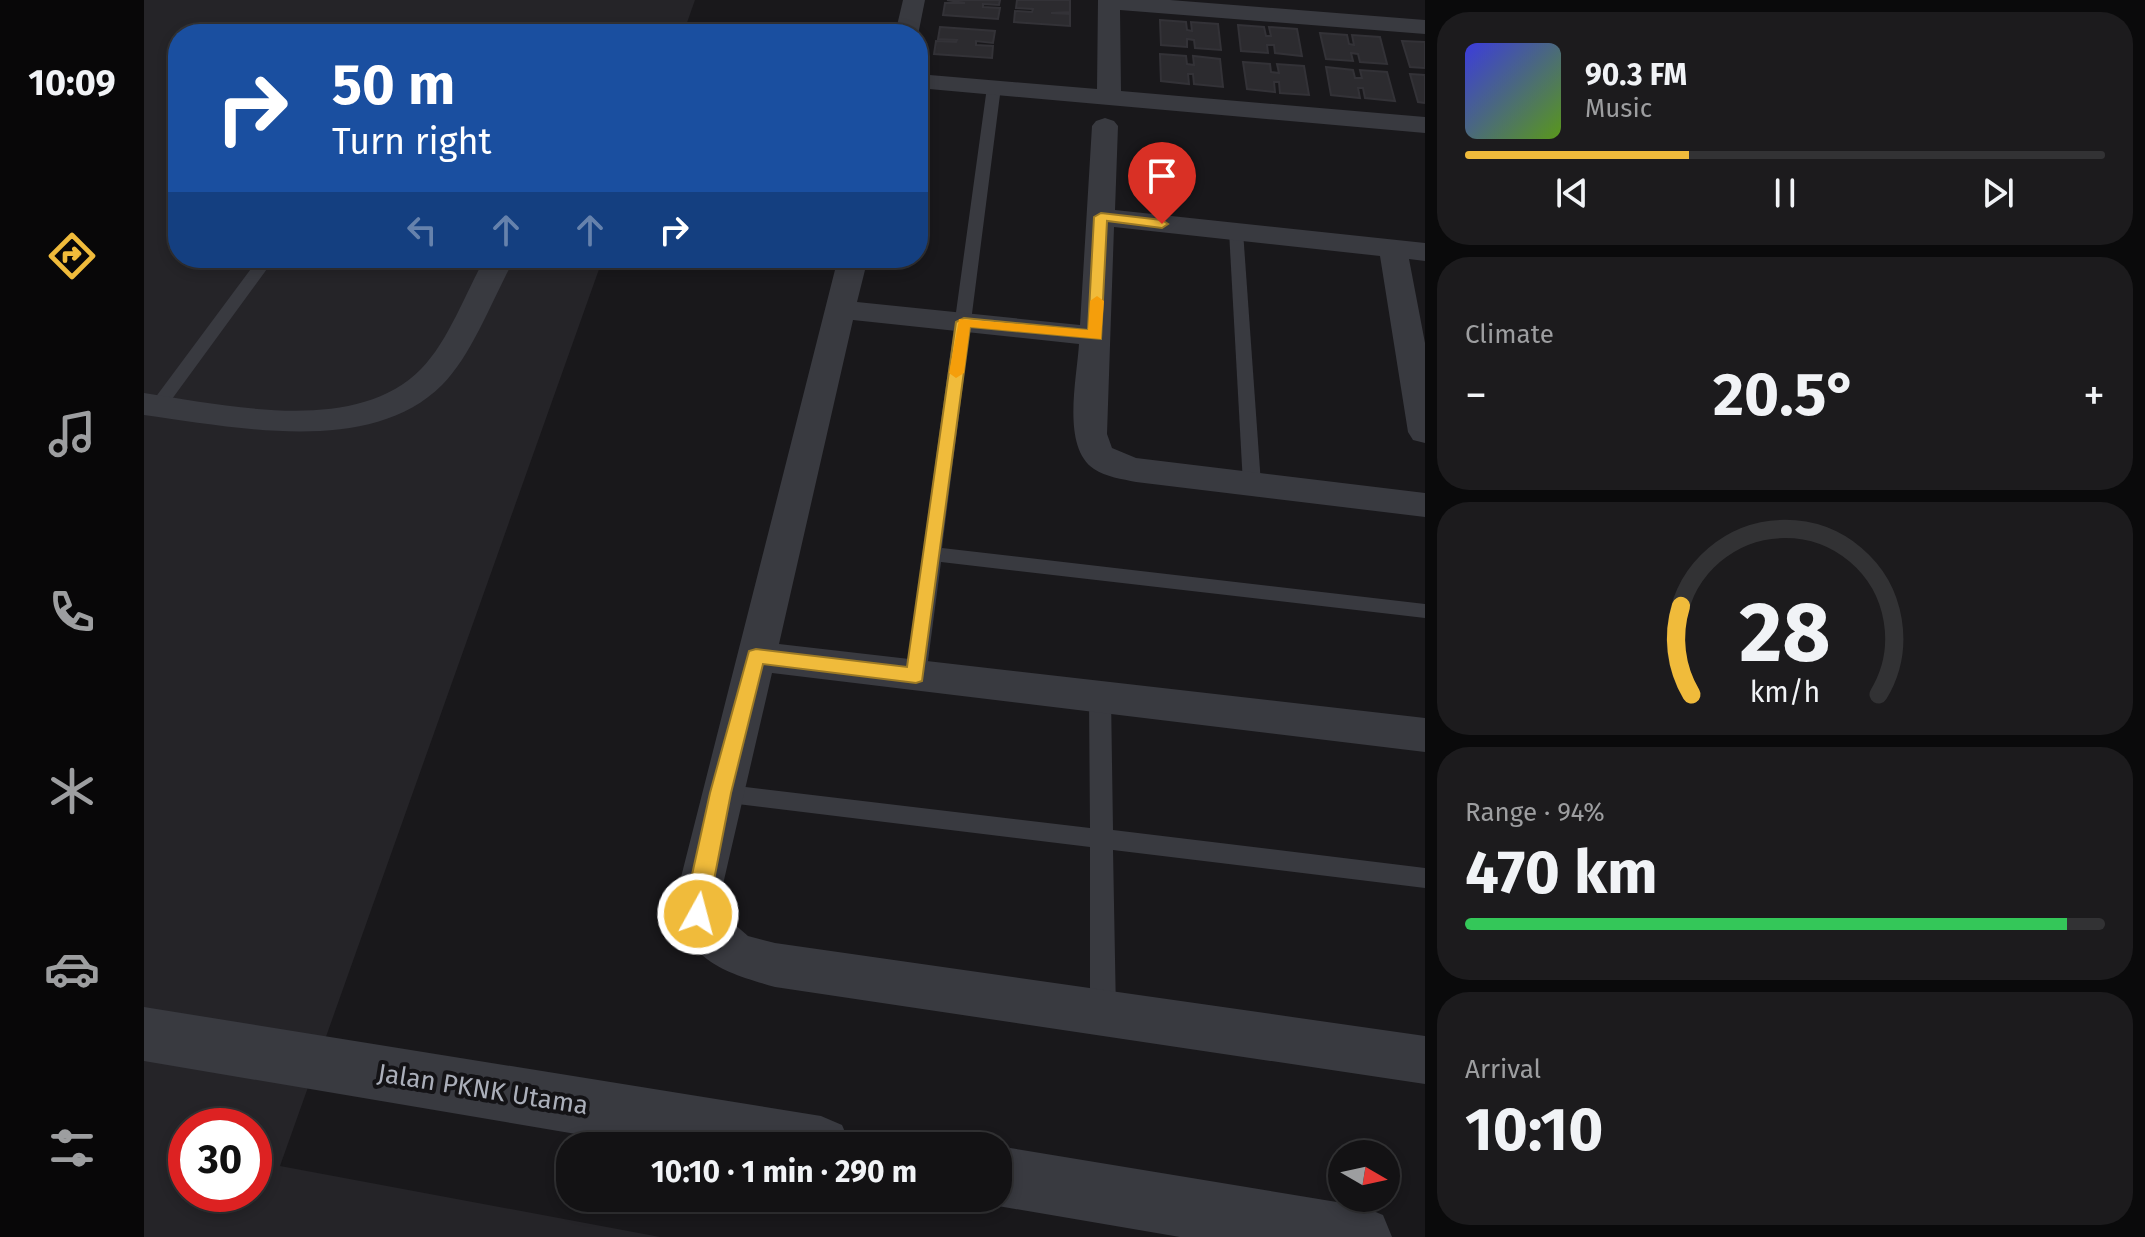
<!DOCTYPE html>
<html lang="en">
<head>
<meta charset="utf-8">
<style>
	:root { --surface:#131214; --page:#1c1b1d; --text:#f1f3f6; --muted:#9d9ea0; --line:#323234; --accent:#f0bb3b }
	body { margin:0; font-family:"Fira Sans",sans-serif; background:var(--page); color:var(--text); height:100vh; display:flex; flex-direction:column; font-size:30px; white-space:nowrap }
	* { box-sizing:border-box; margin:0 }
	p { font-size:26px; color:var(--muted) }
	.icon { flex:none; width:44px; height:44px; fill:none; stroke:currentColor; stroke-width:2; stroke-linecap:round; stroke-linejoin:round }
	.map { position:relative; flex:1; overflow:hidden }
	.side { display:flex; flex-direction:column; gap:12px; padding:12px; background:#0a0a0b; width:720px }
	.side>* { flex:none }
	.guide { position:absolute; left:24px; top:24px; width:760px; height:244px; border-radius:32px; box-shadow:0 4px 12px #0003,0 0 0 2px var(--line); background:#1a4fa0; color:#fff; overflow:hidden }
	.needle { width:52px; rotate:99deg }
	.fabs { position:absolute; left:1184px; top:1140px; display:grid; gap:16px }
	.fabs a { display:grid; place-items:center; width:72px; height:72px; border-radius:50%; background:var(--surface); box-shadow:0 4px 12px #0003,0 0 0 2px var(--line); font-size:40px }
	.speed { position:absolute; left:24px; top:1108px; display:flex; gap:16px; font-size:40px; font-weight:700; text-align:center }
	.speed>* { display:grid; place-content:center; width:104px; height:104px; border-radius:50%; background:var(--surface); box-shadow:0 4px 12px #0003,0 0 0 2px var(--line); line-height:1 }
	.speed .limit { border:12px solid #d22; background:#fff; color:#111 }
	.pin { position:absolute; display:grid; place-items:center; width:68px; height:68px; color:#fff; margin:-82px -34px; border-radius:50% 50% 50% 0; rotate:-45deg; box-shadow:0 0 8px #0007 }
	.pin .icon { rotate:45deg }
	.me { position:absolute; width:88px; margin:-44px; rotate:7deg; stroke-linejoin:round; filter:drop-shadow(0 0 6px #0008) }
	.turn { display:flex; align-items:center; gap:28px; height:168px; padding:0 32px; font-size:36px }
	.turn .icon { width:104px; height:104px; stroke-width:2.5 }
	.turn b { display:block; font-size:56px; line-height:68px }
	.lanes { display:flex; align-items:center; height:76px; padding:0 32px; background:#0003; justify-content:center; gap:40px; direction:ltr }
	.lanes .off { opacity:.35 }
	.big { font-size:60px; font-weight:700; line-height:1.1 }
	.side .tile { flex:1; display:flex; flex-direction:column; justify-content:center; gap:12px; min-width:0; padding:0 28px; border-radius:32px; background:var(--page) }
	.side .dial { align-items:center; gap:0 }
	.dial svg { height:208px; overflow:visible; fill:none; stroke:var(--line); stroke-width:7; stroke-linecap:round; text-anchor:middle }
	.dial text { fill:var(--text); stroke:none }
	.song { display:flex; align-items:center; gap:24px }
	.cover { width:96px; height:96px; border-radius:12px; background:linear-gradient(135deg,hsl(240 70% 55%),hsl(90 70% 35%)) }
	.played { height:8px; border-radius:4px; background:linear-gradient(90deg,var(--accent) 35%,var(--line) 35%) }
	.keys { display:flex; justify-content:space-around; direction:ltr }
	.heat { display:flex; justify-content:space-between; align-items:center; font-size:44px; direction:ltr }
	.charge { height:12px; border-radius:6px; background:linear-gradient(90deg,#34c759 94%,var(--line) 0) }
	.trip { position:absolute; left:412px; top:1132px; width:456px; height:80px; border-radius:32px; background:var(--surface); box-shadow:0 4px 12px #0003,0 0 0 2px var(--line); font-weight:700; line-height:80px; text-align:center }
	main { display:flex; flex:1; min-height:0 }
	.tabs { display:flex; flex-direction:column; width:144px; justify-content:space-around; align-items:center; background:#080708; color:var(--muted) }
	.tabs .icon { width:56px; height:56px }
	.tabs .current { color:var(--accent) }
	.tabs b { font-size:36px; color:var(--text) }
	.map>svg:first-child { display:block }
	.built { fill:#252428; fill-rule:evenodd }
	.building { fill:#2c2b2f; stroke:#333237; stroke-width:2 }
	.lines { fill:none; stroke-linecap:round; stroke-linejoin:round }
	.service { fill:#393a40; fill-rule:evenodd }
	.minor { fill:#393a40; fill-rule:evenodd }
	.tertiary { fill:#393a40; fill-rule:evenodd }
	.route { fill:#f0bb3b; stroke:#9c7a26; stroke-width:2 }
	.slow { fill:#f59e0b }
	.labels { text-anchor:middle; stroke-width:8; stroke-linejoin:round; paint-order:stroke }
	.near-street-label { font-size:26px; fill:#abafba; stroke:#141316 }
</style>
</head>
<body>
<main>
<nav class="tabs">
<b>10:09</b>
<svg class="icon current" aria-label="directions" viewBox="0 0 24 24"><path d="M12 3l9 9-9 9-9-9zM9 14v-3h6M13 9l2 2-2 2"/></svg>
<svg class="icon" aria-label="music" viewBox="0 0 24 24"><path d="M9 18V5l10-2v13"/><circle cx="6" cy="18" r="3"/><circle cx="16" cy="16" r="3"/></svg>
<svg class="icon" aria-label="phone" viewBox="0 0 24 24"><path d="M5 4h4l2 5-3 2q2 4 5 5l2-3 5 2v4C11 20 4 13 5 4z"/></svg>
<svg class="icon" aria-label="climate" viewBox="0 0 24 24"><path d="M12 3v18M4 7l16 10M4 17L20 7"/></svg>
<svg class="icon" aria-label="car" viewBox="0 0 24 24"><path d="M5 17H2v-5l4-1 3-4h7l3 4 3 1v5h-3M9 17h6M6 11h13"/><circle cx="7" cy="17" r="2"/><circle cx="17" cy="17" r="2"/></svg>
<svg class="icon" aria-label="filters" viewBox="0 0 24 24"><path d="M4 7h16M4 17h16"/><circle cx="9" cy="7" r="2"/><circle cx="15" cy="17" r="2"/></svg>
</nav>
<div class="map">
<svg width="1281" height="1237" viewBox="0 0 1281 1237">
	<rect width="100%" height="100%" fill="#19181b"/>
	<path class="built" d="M 0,0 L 551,0 L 539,34 L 34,34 L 34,258 L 459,258 L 136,1166 L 516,1237 L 0,1237 ZM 42,1126 L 110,1126 L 110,1194 L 42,1194 Z"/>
	<g class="building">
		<polygon points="803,0 856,0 855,5 839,4 839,7 856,8 854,19 799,15 801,3 821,3"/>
		<polygon points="873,0 926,0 926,12 907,13 926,14 926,26 870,22 871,11 888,12 889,9 872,8"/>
		<polygon points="1016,20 1042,22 1043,30 1048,31 1047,22 1074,24 1077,50 1051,48 1050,40 1043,39 1043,47 1017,45"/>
		<polygon points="1094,25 1120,27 1122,36 1127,36 1125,27 1153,29 1158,56 1131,53 1130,45 1123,45 1124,53 1097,51"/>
		<polygon points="796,27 851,31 849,43 832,41 832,45 849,46 848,58 790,54 792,41 812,42 813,40 794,39"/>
		<polygon points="1176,33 1203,35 1205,44 1210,45 1208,35 1236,37 1243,64 1216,62 1214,54 1207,53 1209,61 1182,59"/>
		<polygon points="1258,41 1281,42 1281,68 1266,67"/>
		<polygon points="1016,54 1042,56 1043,64 1050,65 1049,56 1076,59 1079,87 1050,84 1049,74 1044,74 1045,84 1017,81"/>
		<polygon points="1099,62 1126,64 1127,72 1135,73 1133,64 1160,66 1165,95 1136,93 1135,82 1130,82 1131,92 1103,89"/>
		<polygon points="1182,67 1209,70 1211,78 1218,78 1216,70 1243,72 1251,101 1221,98 1219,88 1214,88 1216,98 1187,95"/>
		<polygon points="1266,74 1281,75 1281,103 1274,102"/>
	</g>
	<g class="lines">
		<g class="service">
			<polygon points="850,83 857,87 798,548 1281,604 1281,618 797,562 782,676 779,682 765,682 762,676 843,87"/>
			<polygon points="1092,227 1099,231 1117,484 1108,490 1099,484 1085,231"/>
			<polygon points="115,258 131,258 20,410 8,410 5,406 8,402"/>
			<polygon points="956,688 963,690 967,696 969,830 1281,868 1281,888 969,850 972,1013 968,1021 959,1025 950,1021 946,1013 946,847 577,802 569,800 566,793 569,786 577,784 946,828 945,696 949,690"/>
		</g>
		<g class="minor">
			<polygon points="759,0 781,0 774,35 751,34"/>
			<polygon points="954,0 1026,0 1281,20 1281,34 976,10 977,91 1281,117 1281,133 774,88 774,74 953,89"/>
			<path d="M 961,118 L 970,121 L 974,126 L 971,210 L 1281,243 L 1281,261 L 1265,259 L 1281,343 L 1281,443 L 1269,440 L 1264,432 L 1236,256 L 970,227 L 963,434 L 968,448 L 992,458 L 1281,493 L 1281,517 L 992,482 C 978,479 962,477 950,469 C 917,447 933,378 935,344 L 709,320 L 635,644 L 1281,718 L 1281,752 L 628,673 L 577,893 L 581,916 L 604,936 L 631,943 L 1281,1036 L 1281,1084 L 631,987 C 575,971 536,958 533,893 L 694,258 L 724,258 L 713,302 L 936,325 L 948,126 L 952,121 Z"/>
			<path d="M 341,258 L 371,258 C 349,297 329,354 298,385 C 226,457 91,427 0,415 L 0,393 C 82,405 212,436 277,369 C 304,342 322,292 341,258 Z"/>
		</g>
		<g class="tertiary">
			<polygon points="0,1007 677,1116 698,1125 707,1146 503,1146 0,1061"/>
			<polygon points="854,1146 1217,1206 1239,1215 1248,1237 1036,1237 854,1206 835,1198 854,1198"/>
		</g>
	</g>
	<polygon class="route" points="957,213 1018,220 1024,224 1018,228 963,221 957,339 826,327 778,681 772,683 619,664 587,793 562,921 554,924 547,921 543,914 544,893 566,793 605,651 612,649 763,667 812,322 820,318 944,330 950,217"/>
	<polygon class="slow" points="953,296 960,301 957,339 826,327 820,373 812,378 805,373 815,319 944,330 946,301"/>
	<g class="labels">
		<g class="near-street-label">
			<text transform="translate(339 1089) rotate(9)" y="9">Jalan PKNK Utama</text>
		</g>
	</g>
</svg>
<div class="fabs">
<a><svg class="needle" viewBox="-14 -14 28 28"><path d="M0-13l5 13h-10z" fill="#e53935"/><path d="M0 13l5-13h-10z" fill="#9d9ea0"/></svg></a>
</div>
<div class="speed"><div class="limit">30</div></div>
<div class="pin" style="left:1018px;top:224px;background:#d93025"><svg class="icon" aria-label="arrive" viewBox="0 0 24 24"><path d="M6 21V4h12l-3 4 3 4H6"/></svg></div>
<svg class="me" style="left:554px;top:914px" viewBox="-20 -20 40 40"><circle r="17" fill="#f0bb3b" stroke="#fff" stroke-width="3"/><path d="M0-11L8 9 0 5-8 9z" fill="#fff"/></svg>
<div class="trip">10:10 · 1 min · 290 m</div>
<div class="guide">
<div class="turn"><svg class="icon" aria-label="right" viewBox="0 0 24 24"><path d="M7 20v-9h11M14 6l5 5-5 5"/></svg><div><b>50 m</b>Turn right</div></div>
<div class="lanes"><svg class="icon off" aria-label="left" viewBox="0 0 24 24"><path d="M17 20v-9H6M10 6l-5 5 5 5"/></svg><svg class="icon off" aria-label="ahead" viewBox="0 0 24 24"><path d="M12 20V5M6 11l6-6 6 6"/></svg><svg class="icon off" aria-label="ahead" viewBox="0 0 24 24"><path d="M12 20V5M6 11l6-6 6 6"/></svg><svg class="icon" aria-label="right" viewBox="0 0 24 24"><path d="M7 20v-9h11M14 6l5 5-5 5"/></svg></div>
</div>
</div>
<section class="side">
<div class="tile">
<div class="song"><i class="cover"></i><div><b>90.3 FM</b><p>Music</p></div></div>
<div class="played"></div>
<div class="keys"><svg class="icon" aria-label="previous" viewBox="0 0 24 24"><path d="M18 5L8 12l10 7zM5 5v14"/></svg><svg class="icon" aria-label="pause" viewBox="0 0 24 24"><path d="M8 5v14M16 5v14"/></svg><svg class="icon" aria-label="next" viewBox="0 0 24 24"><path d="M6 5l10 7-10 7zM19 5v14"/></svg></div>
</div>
<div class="tile"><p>Climate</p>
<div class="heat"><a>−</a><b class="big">20.5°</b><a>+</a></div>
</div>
<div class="tile dial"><svg viewBox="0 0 100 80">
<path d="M14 69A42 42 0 1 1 86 69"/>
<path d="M14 69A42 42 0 0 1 10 35" stroke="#f0bb3b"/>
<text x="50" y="56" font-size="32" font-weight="700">28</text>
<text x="50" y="72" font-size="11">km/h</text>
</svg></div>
<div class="tile"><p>Range · 94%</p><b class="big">470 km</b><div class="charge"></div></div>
<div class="tile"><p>Arrival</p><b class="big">10:10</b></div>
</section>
</main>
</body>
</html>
